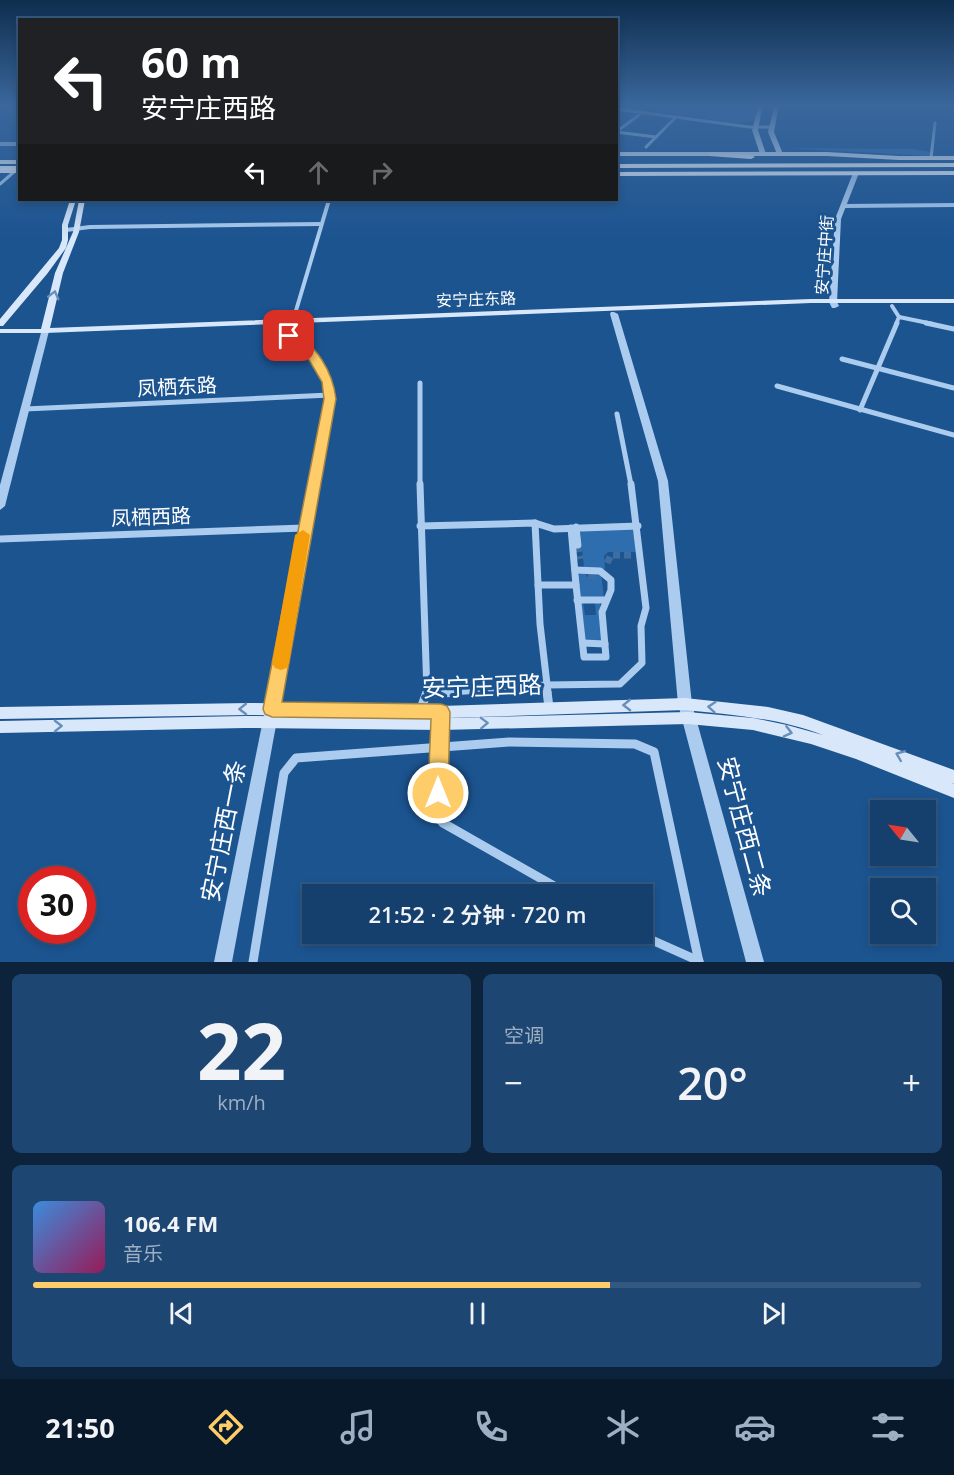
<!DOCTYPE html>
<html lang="zh">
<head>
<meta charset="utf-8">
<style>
	:root { --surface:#153f6c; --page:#1e4672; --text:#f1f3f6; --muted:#9dafc2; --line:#34587f; --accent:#fecc69 }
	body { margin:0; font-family:"Open Sans","Noto Sans SC",sans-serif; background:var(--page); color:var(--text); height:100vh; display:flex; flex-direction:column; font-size:22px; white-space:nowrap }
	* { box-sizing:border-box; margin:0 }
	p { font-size:20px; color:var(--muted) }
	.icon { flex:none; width:33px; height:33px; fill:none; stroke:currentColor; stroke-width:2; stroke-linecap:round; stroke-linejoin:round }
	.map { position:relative; height:962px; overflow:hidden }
	.panel { display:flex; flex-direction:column; gap:12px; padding:12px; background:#0c233b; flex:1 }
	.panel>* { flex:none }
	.banner { position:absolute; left:18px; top:18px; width:600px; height:183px; border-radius:0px; box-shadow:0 3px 9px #0003,0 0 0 2px var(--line); background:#202124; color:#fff; overflow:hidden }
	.needle { width:39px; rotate:300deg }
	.tools { position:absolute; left:870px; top:800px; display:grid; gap:12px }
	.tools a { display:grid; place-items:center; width:66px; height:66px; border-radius:0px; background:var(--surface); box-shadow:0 3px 9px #0003,0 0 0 2px var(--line); font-size:30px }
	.speed { position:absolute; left:18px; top:866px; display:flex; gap:12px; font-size:30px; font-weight:700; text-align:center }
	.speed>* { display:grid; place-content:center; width:78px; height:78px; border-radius:50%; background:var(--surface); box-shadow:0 3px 9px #0003,0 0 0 2px var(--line); line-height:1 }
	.speed .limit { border:9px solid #d22; background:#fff; color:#111 }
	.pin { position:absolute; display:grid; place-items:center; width:51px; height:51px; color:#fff; margin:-26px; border-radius:12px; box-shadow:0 3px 9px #0006 }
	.me { position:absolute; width:66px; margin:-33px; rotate:0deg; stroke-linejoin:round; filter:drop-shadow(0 0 4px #0008) }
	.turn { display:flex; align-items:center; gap:21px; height:126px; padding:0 24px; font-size:27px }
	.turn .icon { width:78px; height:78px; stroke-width:2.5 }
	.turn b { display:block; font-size:42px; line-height:51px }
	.lanes { display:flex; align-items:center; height:57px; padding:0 24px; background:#0003; justify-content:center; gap:30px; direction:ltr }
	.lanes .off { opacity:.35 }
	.big { font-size:45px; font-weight:600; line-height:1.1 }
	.panel .card { flex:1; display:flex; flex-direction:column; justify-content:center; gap:9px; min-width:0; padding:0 21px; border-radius:9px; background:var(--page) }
	.panel .dial { align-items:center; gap:0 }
	.dial b { font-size:78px; line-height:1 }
	.song { display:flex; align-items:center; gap:18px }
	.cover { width:72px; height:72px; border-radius:9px; background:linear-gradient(135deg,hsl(210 70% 55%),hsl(330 70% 35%)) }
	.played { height:6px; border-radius:3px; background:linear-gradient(90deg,var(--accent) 65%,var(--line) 65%) }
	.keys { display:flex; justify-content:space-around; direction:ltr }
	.heat { display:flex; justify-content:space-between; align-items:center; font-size:33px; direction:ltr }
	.panel .tiles { flex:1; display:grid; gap:12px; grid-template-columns:1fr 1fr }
	.card:last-child { grid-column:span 2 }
	.trip { position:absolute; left:302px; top:884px; width:351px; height:60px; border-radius:0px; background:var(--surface); box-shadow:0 3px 9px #0003,0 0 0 2px var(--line); font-weight:600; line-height:60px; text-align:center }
	.dock { display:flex; height:96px; justify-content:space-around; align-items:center; background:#08192b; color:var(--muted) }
	.dock .icon { width:42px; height:42px }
	.dock .on { color:var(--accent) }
	.dock b { font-size:27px; color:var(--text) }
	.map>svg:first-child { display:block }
	.green { fill:#2f6eae }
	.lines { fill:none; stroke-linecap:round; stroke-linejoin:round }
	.minor-tunnel { stroke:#3e6ea1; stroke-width:7; stroke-dasharray:7 4; stroke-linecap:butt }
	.minor-far4 { stroke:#abccee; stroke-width:3 }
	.minor-far3 { stroke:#abccee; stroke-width:4 }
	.minor-far2 { stroke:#abccee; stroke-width:5 }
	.minor-far1 { stroke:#abccee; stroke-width:7 }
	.minor { stroke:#abccee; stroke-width:9 }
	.tertiary { fill:#abccee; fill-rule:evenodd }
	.secondary { fill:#d8e8fa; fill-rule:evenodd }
	.primary { fill:#f2f7ff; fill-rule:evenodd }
	.motorway { fill:#fff; fill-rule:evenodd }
	.oneway { stroke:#678fba }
	.route { fill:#fecc69; stroke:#a58544; stroke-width:1.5 }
	.slow { fill:#f59e0b }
	.labels { text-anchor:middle; stroke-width:6; stroke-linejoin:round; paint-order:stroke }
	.far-street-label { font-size:16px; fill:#fff; stroke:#1c5490 }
	.street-label { font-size:20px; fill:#fff; stroke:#1c5490 }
	.near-street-label { font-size:24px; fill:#fff; stroke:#1c5490 }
</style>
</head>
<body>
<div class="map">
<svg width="954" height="962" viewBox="0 0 954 962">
	<rect width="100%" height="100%" fill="#1c5490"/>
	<g class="green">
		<polygon points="670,104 734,107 738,104 759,104 754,121 737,123 659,112"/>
		<polygon points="785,148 913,149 931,152 929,156"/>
		<polygon points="580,527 633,528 636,552 608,552 604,556 605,569 584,568"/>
		<polygon points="583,572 586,573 587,577 590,577 589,573 601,572 604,599 581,599 577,576"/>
		<polygon points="581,602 583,602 585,615 596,615 595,603 600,602 604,643 586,642"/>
	</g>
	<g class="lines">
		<g class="minor-tunnel">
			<polyline points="578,545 580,559"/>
			<polyline points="607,563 611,555 633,555"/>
			<polyline points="588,575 595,576"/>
		</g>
		<g class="minor-far4">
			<polyline points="616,109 749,127 771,127"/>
			<polyline points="616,132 656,137"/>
			<polyline points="616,132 639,115"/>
			<polyline points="646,147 676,117"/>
			<polyline points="931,158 935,123"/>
			<polyline points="0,184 15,171"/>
		</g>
		<g class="minor-far3">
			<polyline points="843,206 954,205"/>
			<polyline points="66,230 90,227 321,224"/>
			<polyline points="892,306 899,317 896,324"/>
			<polyline points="899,317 933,324"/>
			<polyline points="292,324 329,200"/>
		</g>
		<g class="minor-far2">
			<path d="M 293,323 L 289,336 C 351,372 324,429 313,485"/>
			<polyline points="926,323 954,329"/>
			<polyline points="842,359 954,388"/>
			<polyline points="420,383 420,485"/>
			<polyline points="777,386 954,435"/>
			<polyline points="25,409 330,395"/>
			<polyline points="860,410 897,323"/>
			<polyline points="617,414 631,485"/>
		</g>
		<g class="minor-far1">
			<polyline points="420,484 427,693"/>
			<polyline points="535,523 540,624 548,693"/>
			<polyline points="420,526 535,523 554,529 638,526"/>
			<polyline points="576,527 578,545"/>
			<polyline points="571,528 576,585"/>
			<polyline points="0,539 304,528"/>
			<polyline points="538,585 576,585 584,657 606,657 602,612 611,590 611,580 600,571 575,570"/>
			<polyline points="577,600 606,600"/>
			<polyline points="583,643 605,644"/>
			<polyline points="275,693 313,484"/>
			<polyline points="438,693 546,685 620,684 642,663 641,626 646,608 631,484"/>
		</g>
		<g class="minor">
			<polyline points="547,692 549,707"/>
			<polyline points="427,694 458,692"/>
			<polyline points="272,709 275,692"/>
			<polyline points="420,711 427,692"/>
			<polyline points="442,723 439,747 438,817 443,823 568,894"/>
			<polyline points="636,933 699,961"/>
			<polyline points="253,962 284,773 296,758 509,742 635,744 654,752 699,962"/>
		</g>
		<g class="tertiary">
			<rect x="0" y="142" width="20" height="4"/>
			<polygon points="856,171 859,173 841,219 837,302 839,306 835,308 832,308 829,302 835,219 853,173"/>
			<polygon points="611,312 614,312 618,314 668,481 692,704 764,962 746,962 678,704 658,481 610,314"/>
			<polygon points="42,329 48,329 49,331 5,506 0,510 0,485"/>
			<polygon points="271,709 276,711 278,715 232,962 214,962 264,715 266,711"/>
		</g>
		<g class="secondary">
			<polygon points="759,104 763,104 758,130 766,154 763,156 760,154 752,130"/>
			<polygon points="775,104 779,104 774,132 783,154 780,156 777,154 768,132"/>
			<polygon points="70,200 76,200 68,225 68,240 66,248 47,274 3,326 0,326 0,319 59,248 62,240 62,225"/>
			<polygon points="79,200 85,200 79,232 63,273 50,328 811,299 954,299 954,303 811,303 45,333 0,333 0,329 41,329 55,273 73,232"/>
			<path d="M 685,698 L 768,707 L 803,715 L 954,770 L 954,784 L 950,782 L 954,784 L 954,798 L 856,759 L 811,744 L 753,730 L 688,724 L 442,730 L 245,728 L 0,733 L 0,721 L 245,716 L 425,718 L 249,715 L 0,719 L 0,707 L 249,703 L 441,706 ZM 685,710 C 732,715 779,718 823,735 L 787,725 L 753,718 L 688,712 L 447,718 Z"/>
		</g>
		<g class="primary">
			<polygon points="616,152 827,152 899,156 954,156 954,160 899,160 827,156 616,156"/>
			<rect x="0" y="160" width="20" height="4"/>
			<rect x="0" y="169" width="20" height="4"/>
			<polygon points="954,171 954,175 616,176 616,172"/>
		</g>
		<g class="motorway">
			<polygon points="712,152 751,155 755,157 751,159 709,156 709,152"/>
			<polygon points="954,163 954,167 616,168 616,164"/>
			<rect x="0" y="166" width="20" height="4"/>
		</g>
	</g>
	<defs><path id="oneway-chevron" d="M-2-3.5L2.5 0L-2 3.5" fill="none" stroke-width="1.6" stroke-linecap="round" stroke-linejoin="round" transform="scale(1.5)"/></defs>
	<g class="oneway">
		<use href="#oneway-chevron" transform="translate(54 295) rotate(-76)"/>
		<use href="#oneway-chevron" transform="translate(627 705) rotate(179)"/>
		<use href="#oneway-chevron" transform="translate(712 707) rotate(-175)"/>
		<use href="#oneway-chevron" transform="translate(243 709) rotate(179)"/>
		<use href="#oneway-chevron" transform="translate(484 723) rotate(-2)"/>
		<use href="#oneway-chevron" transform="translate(58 726) rotate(-1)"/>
		<use href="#oneway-chevron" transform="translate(788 732) rotate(14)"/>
		<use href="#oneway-chevron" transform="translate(900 755) rotate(-158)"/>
	</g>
	<linearGradient id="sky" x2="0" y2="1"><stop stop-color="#0f2e4f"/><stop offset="0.44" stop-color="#3a679c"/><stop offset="1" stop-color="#3a679c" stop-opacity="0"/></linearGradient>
	<rect width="954" height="239" fill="url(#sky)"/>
	<path class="route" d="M 289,333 C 316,341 333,373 336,399 L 282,702 L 441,704 L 447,706 L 450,712 L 448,793 L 445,800 L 438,803 L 431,800 L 428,793 L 431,719 L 272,717 L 265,714 L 263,709 L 324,399 L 322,382 L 301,346 L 284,336 Z"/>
	<polygon class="slow" points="303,530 310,535 289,663 287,668 281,670 275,668 272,663 295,535"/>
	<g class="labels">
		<g class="far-street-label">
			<text transform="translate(824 255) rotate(-86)" y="6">安宁庄中街</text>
			<text transform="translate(476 299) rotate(-2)" y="6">安宁庄东路</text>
		</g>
		<g class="street-label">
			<text transform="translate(177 387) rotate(-3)" y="7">凤栖东路</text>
			<text transform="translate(151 517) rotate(-2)" y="7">凤栖西路</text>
		</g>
		<g class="near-street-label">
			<text transform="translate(482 687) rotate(-2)" y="8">安宁庄西路</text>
			<text transform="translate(744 827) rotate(75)" y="8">安宁庄西二条</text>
			<text transform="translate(224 831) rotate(-79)" y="8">安宁庄西一条</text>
		</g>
	</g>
</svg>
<div class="tools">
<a><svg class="needle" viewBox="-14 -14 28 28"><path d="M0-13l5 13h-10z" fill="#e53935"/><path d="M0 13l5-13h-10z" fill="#9dafc2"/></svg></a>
<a><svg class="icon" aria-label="search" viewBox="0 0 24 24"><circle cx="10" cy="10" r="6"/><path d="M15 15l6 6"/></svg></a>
</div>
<div class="speed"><div class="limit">30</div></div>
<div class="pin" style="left:289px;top:336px;background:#d93025"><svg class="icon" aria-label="arrive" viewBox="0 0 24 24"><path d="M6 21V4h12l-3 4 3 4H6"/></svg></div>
<svg class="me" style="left:438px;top:793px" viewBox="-20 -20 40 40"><circle r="17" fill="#fecc69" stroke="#fff" stroke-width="3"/><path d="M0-11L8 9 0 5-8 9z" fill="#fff"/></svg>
<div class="trip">21:52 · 2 分钟 · 720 m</div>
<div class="banner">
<div class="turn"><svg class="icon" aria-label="left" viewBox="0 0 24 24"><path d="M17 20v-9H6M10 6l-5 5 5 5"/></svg><div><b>60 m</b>安宁庄西路</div></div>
<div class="lanes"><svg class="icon" aria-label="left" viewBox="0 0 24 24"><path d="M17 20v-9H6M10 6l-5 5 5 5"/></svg><svg class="icon off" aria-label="ahead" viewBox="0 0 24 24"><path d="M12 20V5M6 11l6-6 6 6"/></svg><svg class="icon off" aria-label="right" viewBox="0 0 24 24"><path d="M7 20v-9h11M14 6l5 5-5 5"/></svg></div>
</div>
</div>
<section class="panel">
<div class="tiles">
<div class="card dial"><b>22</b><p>km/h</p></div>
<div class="card"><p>空调</p>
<div class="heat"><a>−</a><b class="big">20°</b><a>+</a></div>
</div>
<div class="card">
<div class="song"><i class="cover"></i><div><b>106.4 FM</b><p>音乐</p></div></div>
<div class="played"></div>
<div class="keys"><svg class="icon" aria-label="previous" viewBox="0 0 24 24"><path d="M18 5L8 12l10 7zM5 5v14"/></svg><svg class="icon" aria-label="pause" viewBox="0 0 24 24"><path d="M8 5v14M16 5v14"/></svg><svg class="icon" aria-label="next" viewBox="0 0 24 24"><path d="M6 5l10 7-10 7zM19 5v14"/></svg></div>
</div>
</div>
</section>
<nav class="dock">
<b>21:50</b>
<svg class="icon on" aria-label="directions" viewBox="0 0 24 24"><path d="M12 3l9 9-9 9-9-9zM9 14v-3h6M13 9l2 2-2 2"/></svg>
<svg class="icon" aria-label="music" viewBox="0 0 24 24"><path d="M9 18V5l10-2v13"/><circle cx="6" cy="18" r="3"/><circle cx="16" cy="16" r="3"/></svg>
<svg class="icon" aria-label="phone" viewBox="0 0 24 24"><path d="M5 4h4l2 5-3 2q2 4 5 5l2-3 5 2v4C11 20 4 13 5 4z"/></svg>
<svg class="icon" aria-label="climate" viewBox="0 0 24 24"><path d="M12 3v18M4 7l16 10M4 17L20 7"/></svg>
<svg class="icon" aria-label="car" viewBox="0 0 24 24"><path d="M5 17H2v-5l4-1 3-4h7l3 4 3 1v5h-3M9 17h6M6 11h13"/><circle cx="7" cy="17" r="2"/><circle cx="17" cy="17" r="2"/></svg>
<svg class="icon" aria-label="filters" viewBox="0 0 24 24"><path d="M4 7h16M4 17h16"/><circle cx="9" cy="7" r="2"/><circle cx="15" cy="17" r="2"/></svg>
</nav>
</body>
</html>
